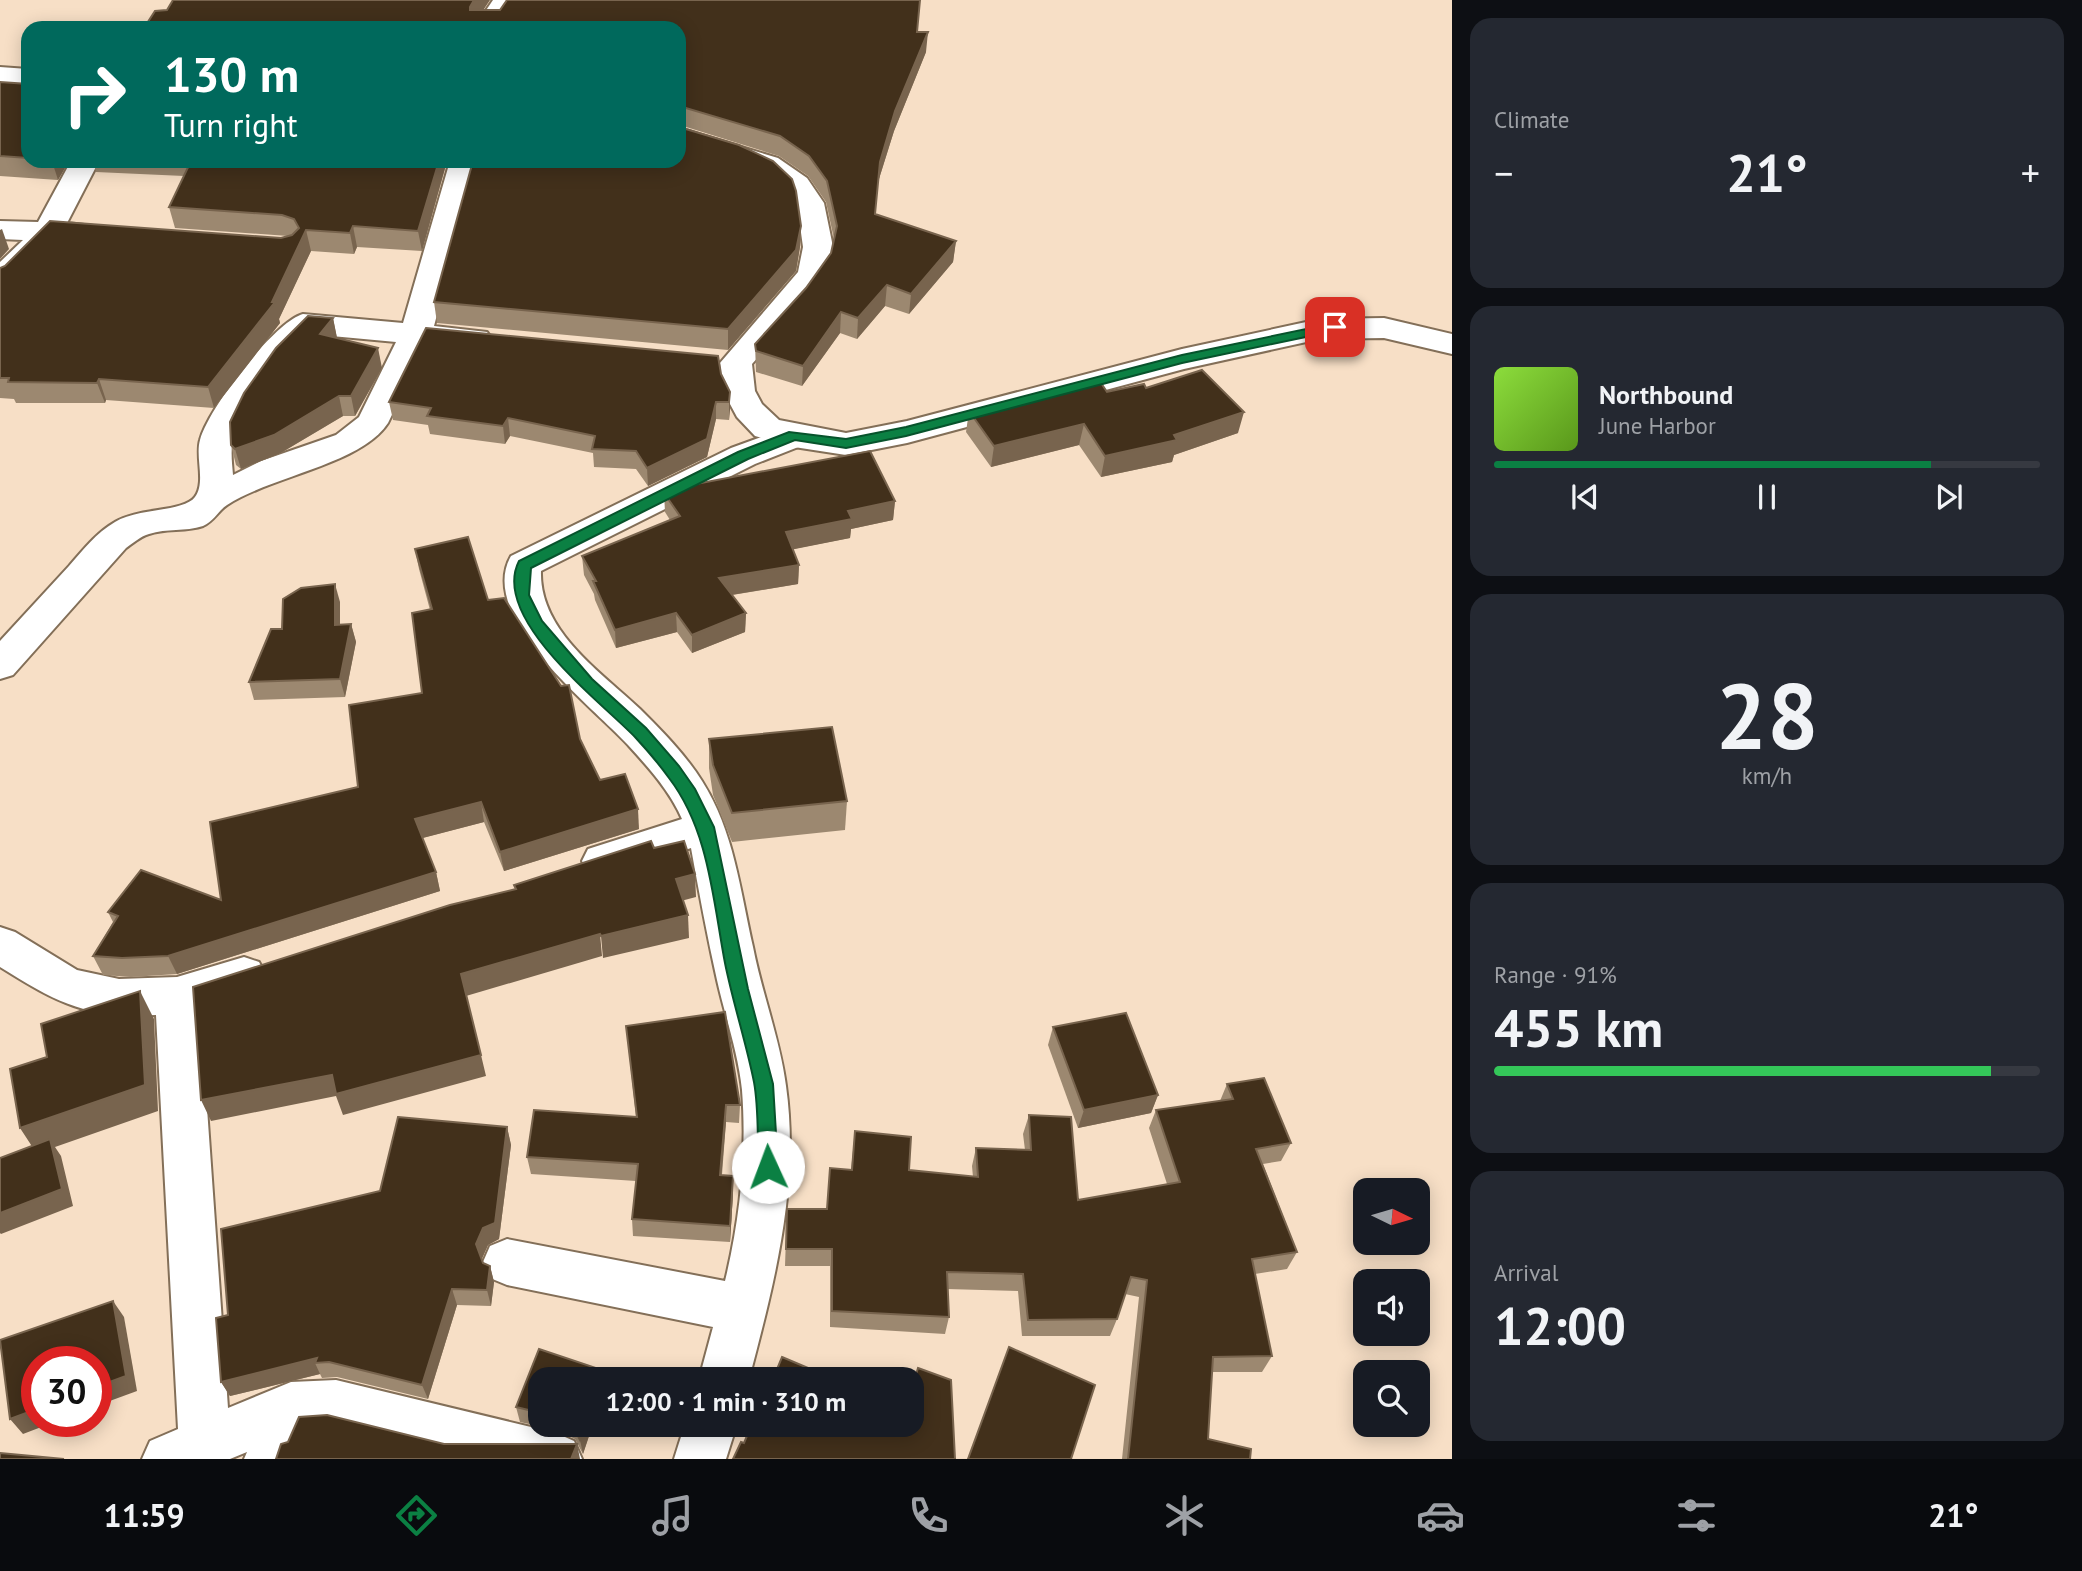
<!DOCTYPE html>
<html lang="en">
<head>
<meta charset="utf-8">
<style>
	:root { --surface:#171b24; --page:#242831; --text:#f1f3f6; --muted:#9ea1a6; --line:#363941; --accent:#0b8043 }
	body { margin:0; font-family:"PT Sans",sans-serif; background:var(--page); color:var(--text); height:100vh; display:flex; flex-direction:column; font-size:26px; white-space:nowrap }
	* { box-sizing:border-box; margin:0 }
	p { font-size:23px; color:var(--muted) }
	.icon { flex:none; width:38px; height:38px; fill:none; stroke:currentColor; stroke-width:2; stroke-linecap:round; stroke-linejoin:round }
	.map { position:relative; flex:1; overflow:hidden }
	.drawer { display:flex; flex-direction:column; gap:18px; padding:18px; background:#0d0f14; width:630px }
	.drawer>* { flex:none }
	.guide { position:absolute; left:21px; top:21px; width:665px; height:147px; border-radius:21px; box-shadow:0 4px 18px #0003; background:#00695c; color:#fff; overflow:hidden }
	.needle { width:46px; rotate:95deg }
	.fabs { position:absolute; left:1353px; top:1178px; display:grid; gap:14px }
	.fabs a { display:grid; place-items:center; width:77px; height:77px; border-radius:14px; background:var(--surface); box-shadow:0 4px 18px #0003; font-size:35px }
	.speed { position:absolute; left:21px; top:1346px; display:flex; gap:14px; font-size:35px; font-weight:700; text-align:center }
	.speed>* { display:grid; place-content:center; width:91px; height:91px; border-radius:50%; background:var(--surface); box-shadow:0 4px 18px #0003; line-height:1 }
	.speed .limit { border:10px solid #d22; background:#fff; color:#111 }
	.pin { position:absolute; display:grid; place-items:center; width:60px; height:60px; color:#fff; margin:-30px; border-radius:14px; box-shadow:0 4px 10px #0006 }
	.me { position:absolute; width:77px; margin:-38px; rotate:358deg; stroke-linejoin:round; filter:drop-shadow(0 0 5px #0008) }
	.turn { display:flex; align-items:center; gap:24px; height:147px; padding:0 28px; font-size:32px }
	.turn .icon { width:91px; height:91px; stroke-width:2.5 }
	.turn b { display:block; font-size:49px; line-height:60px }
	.big { font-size:52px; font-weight:700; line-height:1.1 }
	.drawer .widget { flex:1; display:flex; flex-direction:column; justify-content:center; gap:10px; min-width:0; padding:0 24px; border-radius:21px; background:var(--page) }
	.drawer .dial { align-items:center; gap:0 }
	.dial b { font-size:91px; line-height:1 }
	.song { display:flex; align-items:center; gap:21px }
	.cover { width:84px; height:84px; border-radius:10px; background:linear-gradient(135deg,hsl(90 70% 55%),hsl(90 70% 35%)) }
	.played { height:7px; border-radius:4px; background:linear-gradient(90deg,var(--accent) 80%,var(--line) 80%) }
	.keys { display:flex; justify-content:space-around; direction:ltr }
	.heat { display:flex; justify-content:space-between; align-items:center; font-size:38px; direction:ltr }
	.charge { height:10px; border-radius:5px; background:linear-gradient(90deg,#34c759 91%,var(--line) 0) }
	.trip { position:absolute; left:528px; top:1367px; width:396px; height:70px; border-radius:21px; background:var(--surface); box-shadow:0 4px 18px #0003; font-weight:700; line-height:70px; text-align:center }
	.tabs { display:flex; height:112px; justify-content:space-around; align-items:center; background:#090b0e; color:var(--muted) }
	.tabs .icon { width:49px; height:49px }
	.tabs .active { color:var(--accent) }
	.tabs b { font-size:32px; color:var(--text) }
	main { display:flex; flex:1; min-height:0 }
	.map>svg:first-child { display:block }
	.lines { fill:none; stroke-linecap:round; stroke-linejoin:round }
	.minor-casing { stroke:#836f58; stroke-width:4 }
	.tertiary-casing { stroke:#836f58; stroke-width:4 }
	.minor { fill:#fff; fill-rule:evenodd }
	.tertiary { fill:#fff; fill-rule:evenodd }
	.wall { fill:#9c8870 }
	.shaded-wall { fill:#78644e }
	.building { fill:#42301b; stroke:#78644e; stroke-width:2 }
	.route { fill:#0b8043; stroke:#07532c; stroke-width:2 }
</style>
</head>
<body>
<main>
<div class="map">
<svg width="1452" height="1459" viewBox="0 0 1452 1459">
	<rect width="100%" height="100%" fill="#f7dfc6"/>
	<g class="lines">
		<g class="minor-casing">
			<g id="minor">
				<polygon points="493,0 519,0 500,28 474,28"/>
				<polygon points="71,161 99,161 67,223 102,227 107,233 102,239 92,242 55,241 11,285 0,288 0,262 23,240 0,239 0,221 38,222"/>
				<path d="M 450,161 L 478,161 L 434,326 L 487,332 L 492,339 L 487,346 L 476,349 L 426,344 L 388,423 C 362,464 271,476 227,505 C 218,511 214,521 203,526 C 185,532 167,528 149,534 C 141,536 133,543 126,548 L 13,675 L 0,679 L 0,641 C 23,616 46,591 69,566 C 83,550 96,533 115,522 C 137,508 184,512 195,497 C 206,482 195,457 200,440 C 208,409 274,322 303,314 L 403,323 ZM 310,334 L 396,342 L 359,417 L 336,435 L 261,461 L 233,475 C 232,462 230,448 234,436 C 243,409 287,352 310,334 Z"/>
				<path d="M 794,425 L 806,428 L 811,436 L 806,444 L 755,464 L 541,571 C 539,631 601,672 640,709 C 662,731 685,754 702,781 C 734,831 740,890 753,947 C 762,994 780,1039 786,1086 C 800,1186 774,1284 749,1379 L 699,1379 L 713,1327 L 507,1285 L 490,1278 L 483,1262 L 490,1246 L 507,1239 L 725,1281 C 740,1219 747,1154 742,1090 C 738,1052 725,1016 717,980 C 707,936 699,892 691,848 L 602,878 L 588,873 L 582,861 L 588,849 L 682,819 C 670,791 648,767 628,745 C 592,706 476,617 511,556 L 731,448 Z"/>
				<path d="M 0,927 L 15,932 L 77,970 L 119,979 L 177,977 L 244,957 L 259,962 L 266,975 L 259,988 L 200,1008 L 228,1408 L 291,1382 L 336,1380 L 556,1433 L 574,1441 L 582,1459 L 451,1459 L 336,1430 L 307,1432 L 296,1459 L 244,1459 L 247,1452 L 230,1459 L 142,1459 L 150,1441 L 178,1429 L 156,1015 C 86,1018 59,1004 0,967 Z"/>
				<polygon points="685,1424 737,1424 726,1459 674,1459"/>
			</g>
		</g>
		<g class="tertiary-casing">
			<g id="tertiary">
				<polygon points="0,67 28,69 28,85 0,83"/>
				<polygon points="679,128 778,158 807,178 824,203 833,247 828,272 803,307 752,364 755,391 762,404 779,420 846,433 907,421 1182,349 1320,319 1384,318 1452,334 1452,354 1384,338 1320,339 1184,369 907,443 846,455 794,447 755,436 737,417 723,391 720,363 798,272 803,247 798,211 794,198 774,179 740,163 679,145"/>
			</g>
		</g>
		<use href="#minor" class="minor"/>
		<use href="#tertiary" class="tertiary"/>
	</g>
	<g class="wall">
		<polygon points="920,3 917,32 926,52 894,131 878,182 875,214 956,241 953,262 909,314 885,306 857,339 840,333 802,386 756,372 755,344 806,288 831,253 834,239 826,202 808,176 779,156 680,125 483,10"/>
		<polygon points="0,82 28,84 28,161 69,161 58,180 0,176"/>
		<polygon points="93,161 447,161 422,251 357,247 354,254 311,251 279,319 280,323 214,408 106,400 105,403 16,403 14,399 0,398 0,268 281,238 288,236 175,228 169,207 184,176 96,172"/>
		<polygon points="801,226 800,247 796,271 728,350 437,323 434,302"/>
		<polygon points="333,318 337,338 382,368 355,416 343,416 279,454 241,469 236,465 231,445"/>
		<polygon points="721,374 730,392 729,420 716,419 707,457 648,486 636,469 594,467 593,453 510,436 505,444 430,434 428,425 393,420 389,402"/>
		<polygon points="1146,388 1238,433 1174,455 1172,462 1101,477 1079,445 991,467 966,432 969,411 1107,392"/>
		<polygon points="698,476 698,483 895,501 893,520 851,529 850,538 793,549 799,565 798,584 732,595 746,613 745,632 692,653 677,632 616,648 595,600 594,594 584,575 582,556 670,520 665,512 664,493"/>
		<polygon points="415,549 488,600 580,739 600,780 639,829 504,871 484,822 422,838 436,872 440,891 177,974 131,977 103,975 93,956 113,922 108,912 221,900 358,787 422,693 430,610 419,569"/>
		<polygon points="340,602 340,624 351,624 356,642 345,697 254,700 249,682 282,629"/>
		<polygon points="709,739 847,801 845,830 732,842 713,795 709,768"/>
		<polygon points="626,1026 740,1105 739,1123 726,1122 722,1175 733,1193 730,1242 633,1236 632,1219 636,1181 531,1174 527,1157 636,1117"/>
		<polygon points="1053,1027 1158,1095 1151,1113 1078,1128 1048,1045"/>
		<polygon points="1227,1084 1291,1143 1281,1161 1263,1164 1297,1252 1287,1269 1255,1274 1272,1356 1262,1372 1212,1372 1208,1439 1250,1459 1122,1459 1139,1297 1125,1294 1117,1319 1110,1336 1022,1336 1018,1291 947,1289 949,1317 945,1334 830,1327 830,1266 785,1266 787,1209 826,1209 851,1170 855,1131 909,1170 973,1177 972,1166 976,1148 1025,1150 1023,1134 1029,1115 1078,1200 1167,1184 1149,1128 1156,1110 1220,1101"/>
		<polygon points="507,1127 511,1145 499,1239 488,1245 482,1258 483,1263 490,1266 494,1282 491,1306 457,1305 428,1399 337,1377 322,1378 320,1374 230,1396 221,1382 228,1315 380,1191"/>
		<polygon points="539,1349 605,1371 606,1379 541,1379 541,1424 593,1424 583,1454 575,1439 557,1430 520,1422 516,1407"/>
	</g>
	<g class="shaded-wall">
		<polygon points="474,0 490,0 472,27 470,7"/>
		<polygon points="928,32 926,52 894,131 878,182 880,162 895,111"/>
		<polygon points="52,161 69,161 58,180"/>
		<polygon points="439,161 447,161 422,251 418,231"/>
		<polygon points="353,226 357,247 354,254 350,233"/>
		<polygon points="801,226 800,247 796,271 728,350 728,329"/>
		<polygon points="2,229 9,249 0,259 0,230"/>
		<polygon points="306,230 311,251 279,319 280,323 214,408 208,387 272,302"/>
		<polygon points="956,241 953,262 909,314 911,294"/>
		<polygon points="887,285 885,306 857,339 858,318"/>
		<polygon points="841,312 840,333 802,386 803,366"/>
		<polygon points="333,318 337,338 324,354 320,334"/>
		<polygon points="378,348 382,368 355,416 351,396"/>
		<polygon points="99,379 106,400 105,403 97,383"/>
		<polygon points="730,392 730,410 729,420 729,402"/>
		<polygon points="339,396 343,416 279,454 241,469 235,449"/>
		<polygon points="716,402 716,419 707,457 648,486 647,468"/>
		<polygon points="1244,412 1238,433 1174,455 1172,462 1101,477 1105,456 1174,435"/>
		<polygon points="508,418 510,436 505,444 503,426"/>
		<polygon points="1084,424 1079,445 991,467 994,446"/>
		<polygon points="895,501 893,520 851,529 850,538 785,551 786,532 848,511"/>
		<polygon points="799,565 798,584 719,597 719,578"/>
		<polygon points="335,584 340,602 340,643 335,625"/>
		<polygon points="676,613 677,632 616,648 615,630"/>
		<polygon points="746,613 745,632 692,653 692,635"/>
		<polygon points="351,624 356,642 345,697 340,679"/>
		<polygon points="481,802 484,822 419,839 415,819"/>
		<polygon points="638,809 639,829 504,871 500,852"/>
		<polygon points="436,872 440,891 177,974 168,956"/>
		<polygon points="695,874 696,897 677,902 676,879"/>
		<polygon points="688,915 689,938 603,958 601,936"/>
		<polygon points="600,934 602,956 466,996 461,974"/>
		<polygon points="140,991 154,1019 158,1111 55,1147 61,1156 73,1206 1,1234 0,1233 0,1213 37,1154 20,1128"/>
		<polygon points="481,1055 486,1076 343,1115 336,1096 211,1121 201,1100 332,1075"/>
		<polygon points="1158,1095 1151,1113 1078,1128 1084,1110"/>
		<polygon points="726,1105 726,1122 720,1192 720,1175"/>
		<polygon points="507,1127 511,1145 499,1239 488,1245 481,1261 476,1244"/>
		<polygon points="733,1176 733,1193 730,1242 730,1226"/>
		<polygon points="490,1266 494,1282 491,1306 487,1290"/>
		<polygon points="452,1289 457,1305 428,1399 422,1385"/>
		<polygon points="113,1301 124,1317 137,1391 96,1406 96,1387"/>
		<polygon points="317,1358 315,1363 320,1374 230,1396 221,1382"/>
		<polygon points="37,1409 37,1421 57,1421 23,1434 10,1419"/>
		<polygon points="586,1424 593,1424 583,1454 580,1440"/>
		<polygon points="577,1444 580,1459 571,1459"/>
	</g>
	<g class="building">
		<polygon points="173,0 474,0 470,7 470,10 500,10 507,0 920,0 917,32 928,32 895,111 880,162 875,214 956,241 911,294 887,285 858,318 841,312 803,366 756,351 755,344 806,288 831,253 837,226 827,181 809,156 780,136 679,106 679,28 144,28 155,11 167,10"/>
		<polygon points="0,82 28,84 28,158 0,156"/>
		<polygon points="679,127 739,145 773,161 792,179 796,191 801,226 796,250 728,329 434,302 473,161 679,161"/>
		<polygon points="191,161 439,161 418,231 353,226 350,233 306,230 272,302 275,302 208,387 99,379 97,383 8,382 9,378 0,378 0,268 5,266 50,221 281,238 292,235 299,228 294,219 282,215 169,207"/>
		<polygon points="308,316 333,318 320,334 378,348 351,396 339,396 274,435 235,449 231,445 230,422 244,393 276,348"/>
		<polygon points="426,328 718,356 721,374 730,392 729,402 716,402 707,439 647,468 636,451 592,449 595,436 508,418 503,426 427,416 431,408 389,402"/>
		<polygon points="1202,370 1244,412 1174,435 1177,440 1105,456 1084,424 994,446 969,411 1099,380 1107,392 1144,384 1146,388"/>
		<polygon points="870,451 895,501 848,511 852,519 786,532 799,565 719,578 746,613 692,635 676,613 615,630 593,581 596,581 582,556 680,516 664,493 698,476 696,484"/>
		<polygon points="468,537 488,600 504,598 561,686 569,685 580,739 600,780 625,774 638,809 500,852 481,802 415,819 436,872 168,956 122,958 93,956 118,916 108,912 141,870 221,900 210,822 358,787 349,705 422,693 412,613 432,609 415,549"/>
		<polygon points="335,584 335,625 351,624 340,679 249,682 271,629 282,629 283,599 301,588"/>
		<polygon points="832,727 847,801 732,813 713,765 709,739"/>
		<polygon points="651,841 654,848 684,841 695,874 676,879 688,915 601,936 600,934 461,974 481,1055 336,1094 332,1075 201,1100 193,987 450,905 516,889 514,885"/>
		<polygon points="140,991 145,1085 20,1128 10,1069 47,1057 41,1024"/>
		<polygon points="725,1012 740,1105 726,1105 720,1175 733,1176 730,1226 632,1219 638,1164 527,1157 534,1110 637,1117 626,1026"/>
		<polygon points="1126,1013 1158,1095 1084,1110 1053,1027"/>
		<polygon points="1264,1078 1291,1143 1256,1149 1297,1252 1252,1259 1272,1356 1213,1357 1208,1439 1251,1449 1250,1459 1128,1459 1147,1280 1131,1277 1117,1319 1028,1320 1023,1274 947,1272 949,1317 832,1311 832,1249 786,1249 787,1209 827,1209 830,1168 852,1170 855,1131 911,1137 909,1170 978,1177 976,1148 1031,1150 1029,1115 1071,1117 1078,1200 1180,1182 1156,1110 1233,1099 1227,1084"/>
		<polygon points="398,1117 507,1127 495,1223 483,1228 476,1244 483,1263 490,1266 487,1290 452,1289 422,1385 329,1362 315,1363 317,1358 221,1382 216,1318 228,1315 221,1229 380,1191"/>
		<polygon points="50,1139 62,1189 0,1213 0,1158"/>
		<polygon points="113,1301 126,1376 96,1387 96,1362 37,1362 37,1409 10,1419 0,1340"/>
		<polygon points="1009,1347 1095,1385 1071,1459 968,1459"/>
		<polygon points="539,1349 605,1371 602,1379 541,1379 541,1413 516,1407"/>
		<polygon points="782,1357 834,1379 773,1379"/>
		<polygon points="918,1368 951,1380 955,1459 733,1459 741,1442 744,1443 752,1424 912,1424 912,1388"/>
		<polygon points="327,1415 444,1444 577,1444 571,1459 276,1459 281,1444 288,1442 299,1417"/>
		<polygon points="572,1424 586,1424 580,1440"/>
		<polygon points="0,1453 64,1459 0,1459"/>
	</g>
	<path class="route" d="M 1335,323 L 1341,327 L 1339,330 L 1182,363 L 906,436 L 846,448 L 795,440 L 748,459 L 531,568 L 529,595 L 542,621 L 592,679 L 646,728 L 679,766 L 695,789 L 714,827 L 748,989 L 773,1084 L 778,1167 L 775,1173 L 768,1176 L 761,1173 L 759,1167 C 757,1139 759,1109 754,1082 C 746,1042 733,1003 725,963 C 713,900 709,830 669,778 C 659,764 647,750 635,737 C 600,701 490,618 519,561 L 738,452 L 789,432 L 846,439 L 906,427 L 1182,355 Z"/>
</svg>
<div class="fabs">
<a><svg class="needle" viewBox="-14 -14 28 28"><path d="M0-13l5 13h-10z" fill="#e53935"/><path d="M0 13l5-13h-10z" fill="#9ea1a6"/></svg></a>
<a><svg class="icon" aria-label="sound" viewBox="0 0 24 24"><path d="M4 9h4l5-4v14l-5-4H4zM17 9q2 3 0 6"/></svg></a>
<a><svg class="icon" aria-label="search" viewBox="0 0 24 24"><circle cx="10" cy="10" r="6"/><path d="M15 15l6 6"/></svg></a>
</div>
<div class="speed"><div class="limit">30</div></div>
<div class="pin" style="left:1335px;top:327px;background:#d93025"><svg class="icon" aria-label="arrive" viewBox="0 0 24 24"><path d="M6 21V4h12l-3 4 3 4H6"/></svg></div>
<svg class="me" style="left:768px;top:1167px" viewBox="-20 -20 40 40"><circle r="19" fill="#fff"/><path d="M0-13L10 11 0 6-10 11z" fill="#0b8043"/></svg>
<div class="trip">12:00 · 1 min · 310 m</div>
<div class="guide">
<div class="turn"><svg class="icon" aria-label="right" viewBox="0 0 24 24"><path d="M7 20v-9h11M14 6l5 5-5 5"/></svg><div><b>130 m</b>Turn right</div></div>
</div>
</div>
<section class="drawer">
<div class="widget"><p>Climate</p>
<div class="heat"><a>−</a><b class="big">21°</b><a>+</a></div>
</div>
<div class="widget">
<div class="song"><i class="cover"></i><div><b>Northbound</b><p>June Harbor</p></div></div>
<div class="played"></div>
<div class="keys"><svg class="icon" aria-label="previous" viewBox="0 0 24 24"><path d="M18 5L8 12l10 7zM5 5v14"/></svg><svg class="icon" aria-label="pause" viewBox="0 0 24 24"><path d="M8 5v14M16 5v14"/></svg><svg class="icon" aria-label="next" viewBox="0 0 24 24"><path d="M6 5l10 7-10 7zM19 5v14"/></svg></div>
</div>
<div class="widget dial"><b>28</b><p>km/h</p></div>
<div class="widget"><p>Range · 91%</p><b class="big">455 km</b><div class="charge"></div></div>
<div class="widget"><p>Arrival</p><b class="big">12:00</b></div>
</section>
</main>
<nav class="tabs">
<b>11:59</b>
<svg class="icon active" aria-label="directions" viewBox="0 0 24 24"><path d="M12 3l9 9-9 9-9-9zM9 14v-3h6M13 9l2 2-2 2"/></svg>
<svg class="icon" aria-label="music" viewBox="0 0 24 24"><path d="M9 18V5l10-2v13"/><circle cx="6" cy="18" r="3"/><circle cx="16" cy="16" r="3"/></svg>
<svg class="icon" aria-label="phone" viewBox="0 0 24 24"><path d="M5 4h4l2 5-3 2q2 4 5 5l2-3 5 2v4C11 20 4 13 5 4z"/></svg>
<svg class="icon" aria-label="climate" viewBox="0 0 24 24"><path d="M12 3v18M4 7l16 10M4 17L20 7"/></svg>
<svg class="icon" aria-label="car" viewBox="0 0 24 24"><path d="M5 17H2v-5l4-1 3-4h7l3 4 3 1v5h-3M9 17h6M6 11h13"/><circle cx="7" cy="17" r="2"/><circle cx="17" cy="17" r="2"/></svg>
<svg class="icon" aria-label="filters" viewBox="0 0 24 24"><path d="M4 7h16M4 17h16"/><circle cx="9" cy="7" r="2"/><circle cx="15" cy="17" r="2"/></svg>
<b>21°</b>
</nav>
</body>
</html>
